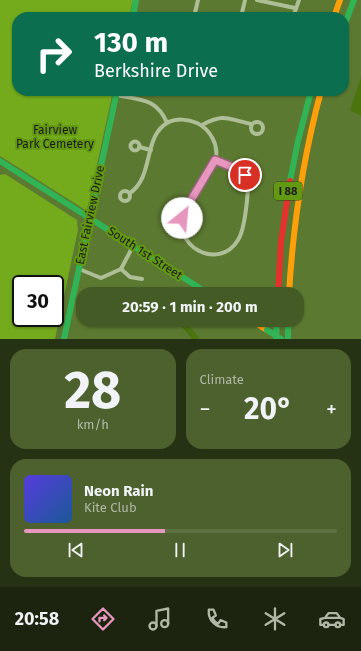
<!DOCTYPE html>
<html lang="en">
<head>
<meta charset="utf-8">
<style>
	:root { --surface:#455b25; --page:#4c612d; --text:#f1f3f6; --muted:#b0b9a7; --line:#5d7042; --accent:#e797bd }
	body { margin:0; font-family:"Fira Sans",sans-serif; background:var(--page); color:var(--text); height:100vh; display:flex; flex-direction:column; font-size:15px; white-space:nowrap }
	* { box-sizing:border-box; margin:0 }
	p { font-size:13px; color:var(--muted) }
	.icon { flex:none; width:22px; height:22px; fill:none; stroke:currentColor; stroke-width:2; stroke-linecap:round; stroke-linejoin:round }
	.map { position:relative; height:339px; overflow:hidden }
	.details { display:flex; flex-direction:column; gap:10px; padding:10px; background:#263214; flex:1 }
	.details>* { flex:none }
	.hud { position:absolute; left:12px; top:12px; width:337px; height:84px; border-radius:16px; box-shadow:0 1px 3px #0004; background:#0b6e4f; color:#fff; overflow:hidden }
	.speed { position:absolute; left:12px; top:275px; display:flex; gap:8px; font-size:20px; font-weight:700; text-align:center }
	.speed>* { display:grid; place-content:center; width:52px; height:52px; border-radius:50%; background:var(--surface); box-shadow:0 1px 3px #0004; line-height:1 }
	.speed .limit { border:2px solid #111; border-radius:6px; background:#fff; color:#111 }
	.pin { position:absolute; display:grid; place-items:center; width:34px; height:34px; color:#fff; margin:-17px; border:2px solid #fff; border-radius:50%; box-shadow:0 1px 4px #0007 }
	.me { position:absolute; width:44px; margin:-22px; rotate:28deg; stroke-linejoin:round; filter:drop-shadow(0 0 3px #0008) }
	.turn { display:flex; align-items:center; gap:14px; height:84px; padding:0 16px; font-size:18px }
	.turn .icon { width:52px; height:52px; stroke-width:2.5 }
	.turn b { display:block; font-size:28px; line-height:34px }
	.big { font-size:30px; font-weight:700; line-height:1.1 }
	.details .tile { flex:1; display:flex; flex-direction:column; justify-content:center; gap:6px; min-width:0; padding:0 14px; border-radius:16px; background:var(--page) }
	.details .dial { align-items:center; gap:0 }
	.dial b { font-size:52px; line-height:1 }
	.song { display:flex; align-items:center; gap:12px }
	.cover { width:48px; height:48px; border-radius:6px; background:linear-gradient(135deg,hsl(250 70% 55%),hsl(210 70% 35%)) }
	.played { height:4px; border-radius:2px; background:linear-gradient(90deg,var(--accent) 45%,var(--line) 45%) }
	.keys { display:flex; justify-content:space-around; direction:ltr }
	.heat { display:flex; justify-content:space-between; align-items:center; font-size:22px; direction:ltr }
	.details .tiles { flex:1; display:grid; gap:10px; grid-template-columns:1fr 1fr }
	.tile:last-child { grid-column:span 2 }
	.trip { position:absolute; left:76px; top:287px; width:228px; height:40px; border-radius:16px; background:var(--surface); box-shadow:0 1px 3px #0004; font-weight:700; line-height:40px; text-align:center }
	.menu { display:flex; height:64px; justify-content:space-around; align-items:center; background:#1c240f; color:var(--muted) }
	.menu .icon { width:28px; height:28px }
	.menu .active { color:var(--accent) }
	.menu b { font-size:18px; color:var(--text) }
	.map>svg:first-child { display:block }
	.green { fill:#73ab1d; fill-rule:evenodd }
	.water { fill:#4b740e }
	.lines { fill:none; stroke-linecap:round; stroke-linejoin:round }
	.street { stroke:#aebf97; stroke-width:4 }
	.fast { stroke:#30b455; stroke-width:6 }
	.slow { stroke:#ff9f0a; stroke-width:6 }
	.jam { stroke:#e5322d; stroke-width:6 }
	.fast-bridge { stroke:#30b455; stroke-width:6 }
	.route-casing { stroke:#96627b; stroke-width:10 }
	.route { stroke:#e797bd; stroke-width:7 }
	.labels { text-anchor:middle; stroke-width:4; stroke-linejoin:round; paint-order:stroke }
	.shield { fill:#629812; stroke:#32421a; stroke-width:1 }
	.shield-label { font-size:11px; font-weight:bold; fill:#1d1d1d }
	.park-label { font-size:12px; fill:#1c1d1a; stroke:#629812 }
	.street-label { font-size:12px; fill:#1d1d1d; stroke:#629812 }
</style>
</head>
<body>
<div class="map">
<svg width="361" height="339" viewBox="0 0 361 339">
	<rect width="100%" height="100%" fill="#5c7931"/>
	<g class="green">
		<polygon points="0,0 133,0 129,17 17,17 17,91 113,91 87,211 0,156"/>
		<path d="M 5,174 L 77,220 L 78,230 L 55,339 L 0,339 L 0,175 ZM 21,284 L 55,284 L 55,318 L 21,318 Z"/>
	</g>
	<g class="water">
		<polygon points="361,77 361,116 350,110"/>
		<polygon points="176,320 184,320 200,339 192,339"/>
	</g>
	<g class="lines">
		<g class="street">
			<polyline points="257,0 295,8"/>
			<polyline points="194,17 198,0"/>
			<polyline points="241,17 245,0"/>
			<polyline points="293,17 299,0"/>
			<path d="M 116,95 C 140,100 157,98 167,123"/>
			<circle cx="257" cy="128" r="6"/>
			<path d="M 202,125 C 224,113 228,119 251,124"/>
			<circle cx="135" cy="146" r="4.5"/>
			<polyline points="139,147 151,150"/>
			<circle cx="125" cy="196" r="5"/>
			<path d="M 130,193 C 154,177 143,137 167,123 C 176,118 188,119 197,123 C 210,129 220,146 215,161 C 210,174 193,197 185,210 C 169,246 219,272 238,240 C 245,230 248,195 248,182 C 245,168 227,165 215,160"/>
			<polyline points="133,246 121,269 130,277 142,279"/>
			<polyline points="79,269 101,278 121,269"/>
		</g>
		<g class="fast">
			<polyline points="133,17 136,0"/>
			<polyline points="344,26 354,0"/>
			<polyline points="0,161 209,294"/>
			<polyline points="290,181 298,141 311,91"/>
			<polyline points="288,320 288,339"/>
			<polyline points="64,339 117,91"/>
			<polyline points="276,339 277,320"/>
		</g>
		<g class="slow">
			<polyline points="334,17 340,0"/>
			<path d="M 289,294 C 293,225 303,158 321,91"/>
			<polyline points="251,320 267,330"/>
		</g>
		<polyline class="jam" points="278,294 281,242 290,181"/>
		<polyline class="fast-bridge" points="267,330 281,339"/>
	</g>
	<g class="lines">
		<g class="route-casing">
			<polyline id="route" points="182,218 185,210 215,160 237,169 245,175"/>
		</g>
		<use href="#route" class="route"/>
	</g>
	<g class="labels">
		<rect class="shield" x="274" y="182" width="28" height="18" rx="3"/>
		<g class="shield-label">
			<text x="288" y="195">I 88</text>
		</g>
		<g class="park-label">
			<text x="55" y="134">Fairview<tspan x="55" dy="14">Park Cemetery</tspan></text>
		</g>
		<g class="street-label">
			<text transform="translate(90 215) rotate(-78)" y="4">East Fairview Drive</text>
			<text transform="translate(145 253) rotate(33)" y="4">South 1st Street</text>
		</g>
	</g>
</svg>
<div class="speed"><div class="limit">30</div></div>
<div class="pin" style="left:245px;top:175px;background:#d93025"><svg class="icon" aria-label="arrive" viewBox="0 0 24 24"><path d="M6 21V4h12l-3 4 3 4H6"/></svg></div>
<svg class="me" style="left:182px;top:218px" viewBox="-20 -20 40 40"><circle r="19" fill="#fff"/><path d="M0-13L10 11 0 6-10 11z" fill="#e797bd"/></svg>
<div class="trip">20:59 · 1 min · 200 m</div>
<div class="hud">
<div class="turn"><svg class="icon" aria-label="right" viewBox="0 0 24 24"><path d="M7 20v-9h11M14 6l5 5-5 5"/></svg><div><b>130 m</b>Berkshire Drive</div></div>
</div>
</div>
<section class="details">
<div class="tiles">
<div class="tile dial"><b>28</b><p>km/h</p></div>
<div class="tile"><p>Climate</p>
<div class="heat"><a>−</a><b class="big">20°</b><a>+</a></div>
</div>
<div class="tile">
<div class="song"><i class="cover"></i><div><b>Neon Rain</b><p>Kite Club</p></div></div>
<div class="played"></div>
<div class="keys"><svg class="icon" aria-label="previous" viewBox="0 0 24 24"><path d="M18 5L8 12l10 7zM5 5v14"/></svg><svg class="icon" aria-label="pause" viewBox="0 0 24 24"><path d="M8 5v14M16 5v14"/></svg><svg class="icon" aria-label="next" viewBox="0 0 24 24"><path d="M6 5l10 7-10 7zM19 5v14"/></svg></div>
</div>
</div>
</section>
<nav class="menu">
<b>20:58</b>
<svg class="icon active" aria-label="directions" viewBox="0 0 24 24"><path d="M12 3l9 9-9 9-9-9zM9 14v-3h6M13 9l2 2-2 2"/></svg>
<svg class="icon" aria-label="music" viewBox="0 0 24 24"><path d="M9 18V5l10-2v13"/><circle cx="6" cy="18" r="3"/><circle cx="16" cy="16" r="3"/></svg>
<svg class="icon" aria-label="phone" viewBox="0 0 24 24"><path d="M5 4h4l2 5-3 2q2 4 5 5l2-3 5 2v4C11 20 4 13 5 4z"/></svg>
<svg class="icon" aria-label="climate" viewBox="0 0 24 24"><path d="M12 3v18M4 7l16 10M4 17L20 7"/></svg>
<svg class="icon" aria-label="car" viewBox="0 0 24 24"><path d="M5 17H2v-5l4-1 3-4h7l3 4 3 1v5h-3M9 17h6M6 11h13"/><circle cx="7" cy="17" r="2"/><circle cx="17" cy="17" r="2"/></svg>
</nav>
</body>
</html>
